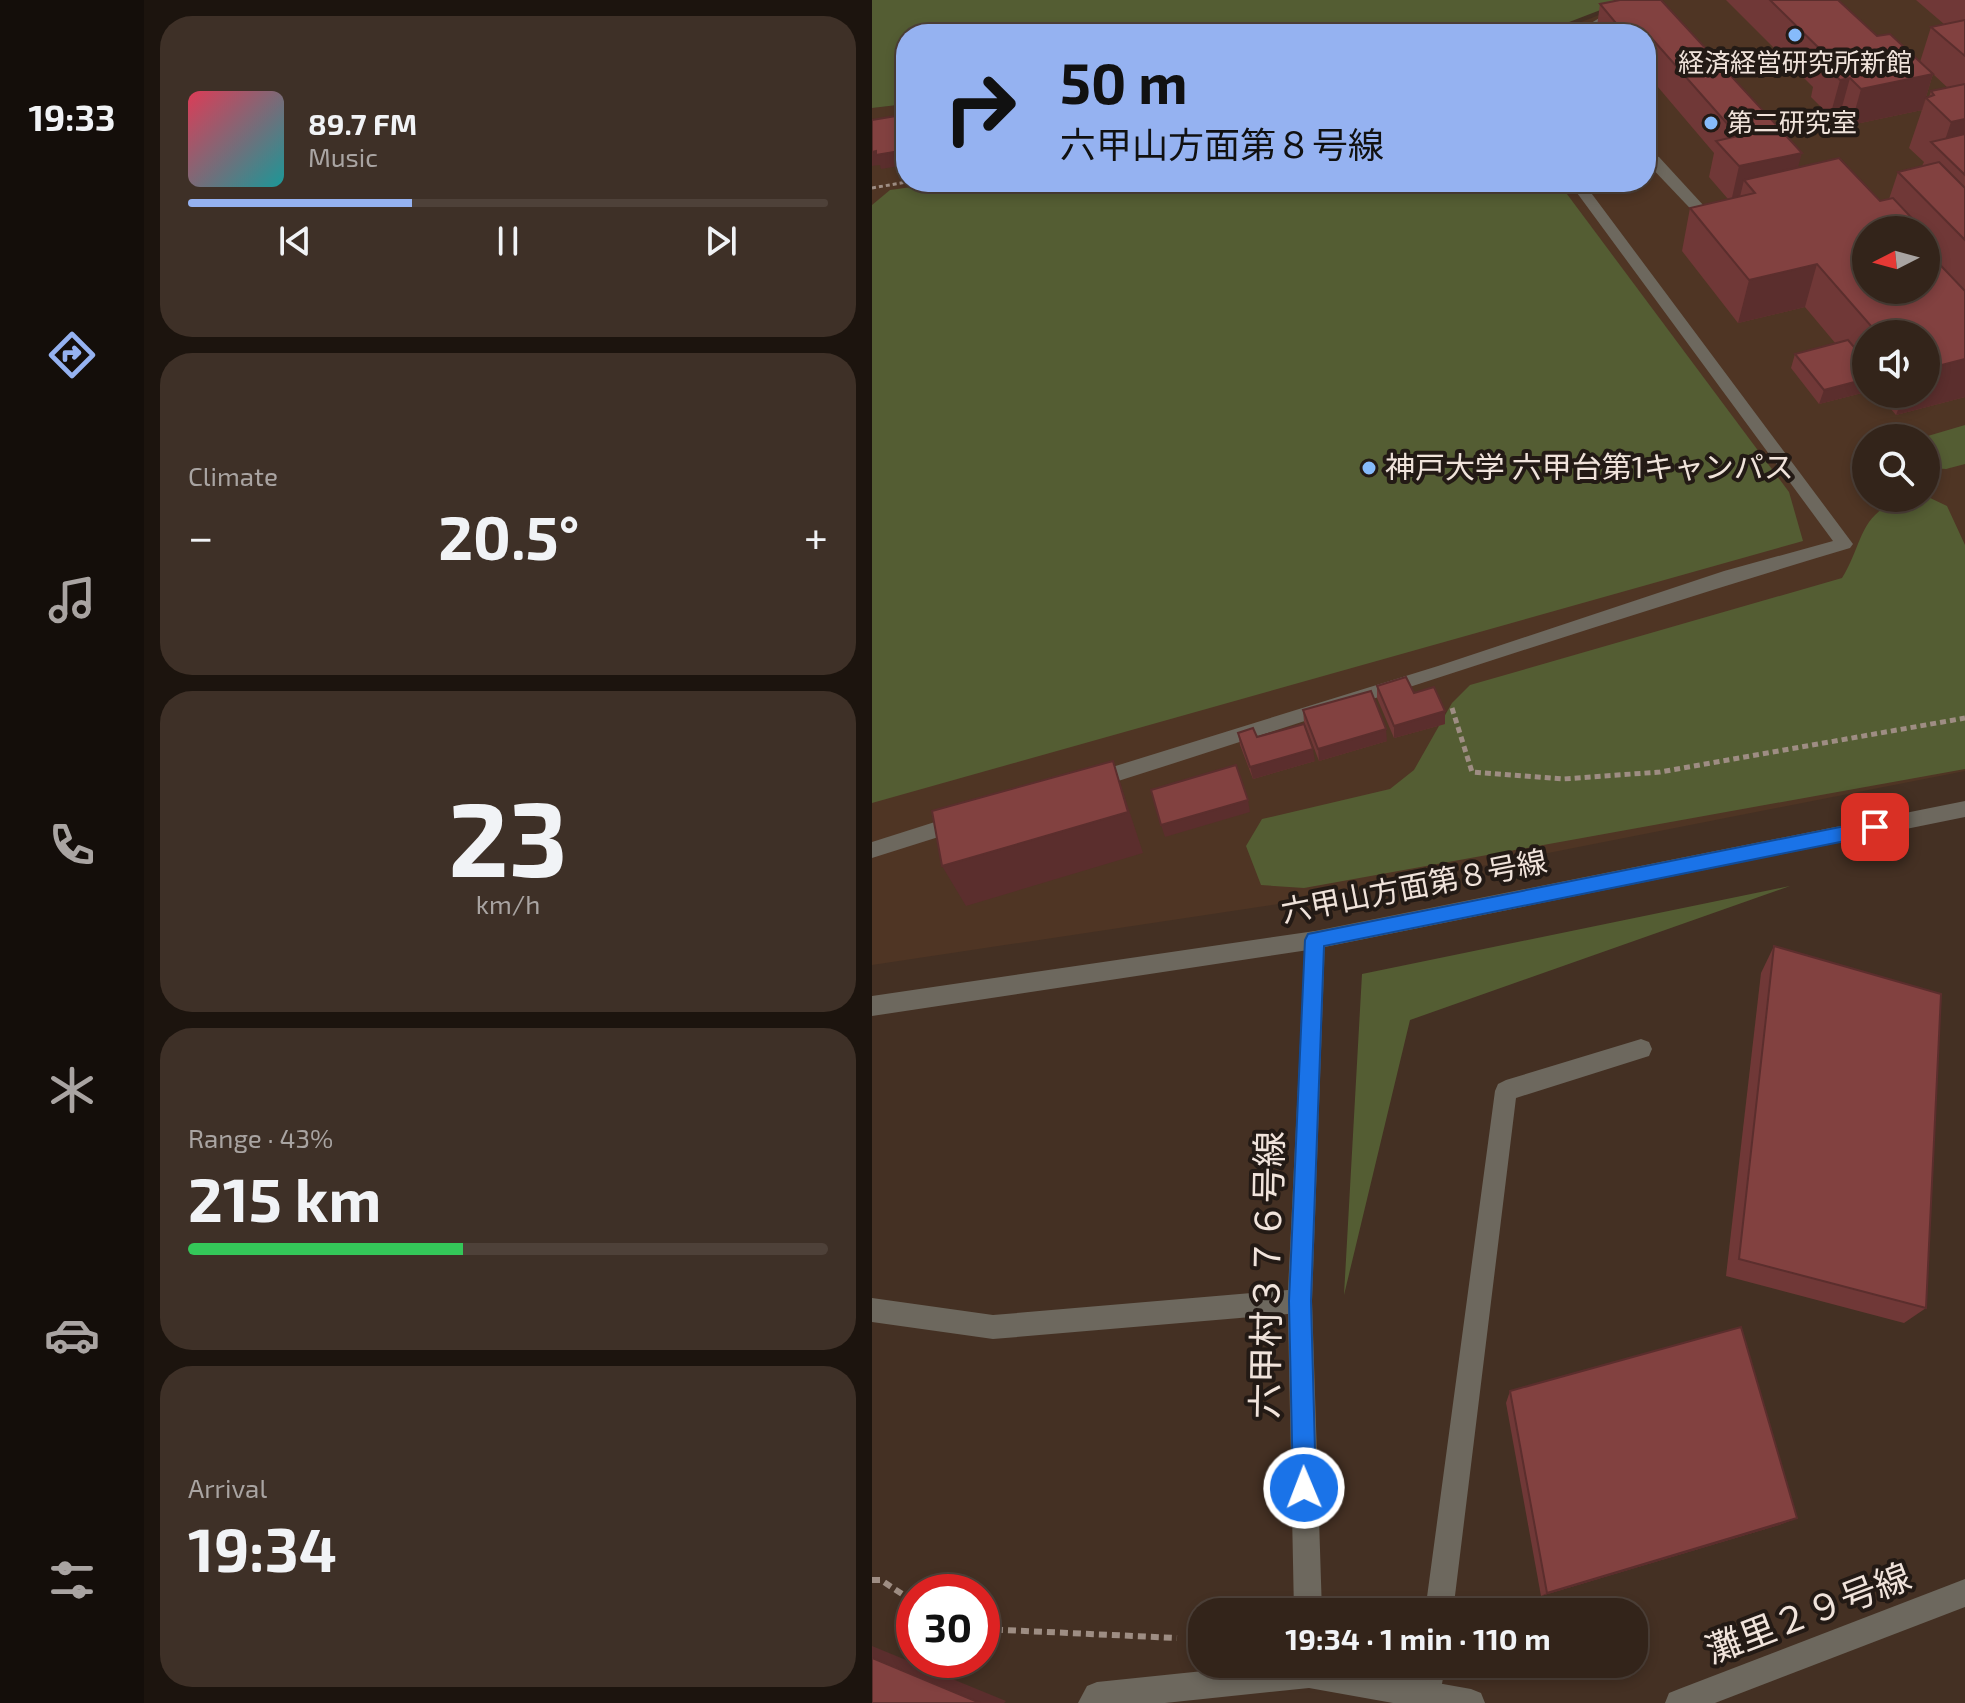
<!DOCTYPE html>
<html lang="en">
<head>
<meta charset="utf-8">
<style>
	:root { --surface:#33241a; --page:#3e3027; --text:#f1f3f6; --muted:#a9a4a2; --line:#4e4139; --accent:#95b2f1 }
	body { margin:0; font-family:"Exo 2","Noto Sans JP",sans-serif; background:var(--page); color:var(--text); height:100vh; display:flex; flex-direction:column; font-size:30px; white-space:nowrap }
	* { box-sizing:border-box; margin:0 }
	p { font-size:26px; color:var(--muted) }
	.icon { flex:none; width:44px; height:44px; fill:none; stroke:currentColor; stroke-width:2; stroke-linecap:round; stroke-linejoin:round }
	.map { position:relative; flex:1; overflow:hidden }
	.drawer { display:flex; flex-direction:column; gap:16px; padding:16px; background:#1c140e; width:728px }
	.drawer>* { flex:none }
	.hud { position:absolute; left:24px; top:24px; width:760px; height:168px; border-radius:32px; box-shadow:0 4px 12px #0003,0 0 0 2px var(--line); background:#95b2f1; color:#111; overflow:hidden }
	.needle { width:52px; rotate:264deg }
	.fabs { position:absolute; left:980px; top:216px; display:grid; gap:16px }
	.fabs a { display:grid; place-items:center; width:88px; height:88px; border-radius:50%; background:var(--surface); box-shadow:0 4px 12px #0003,0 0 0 2px var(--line); font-size:40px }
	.speed { position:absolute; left:24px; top:1574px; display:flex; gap:16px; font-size:40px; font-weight:700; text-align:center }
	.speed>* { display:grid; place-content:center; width:104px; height:104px; border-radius:50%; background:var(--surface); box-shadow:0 4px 12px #0003,0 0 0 2px var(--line); line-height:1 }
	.speed .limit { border:12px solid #d22; background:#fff; color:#111 }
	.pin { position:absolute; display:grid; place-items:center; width:68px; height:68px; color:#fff; margin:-34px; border-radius:16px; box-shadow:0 4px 12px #0006 }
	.me { position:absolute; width:88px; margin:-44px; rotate:359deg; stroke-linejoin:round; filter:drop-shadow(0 0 6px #0008) }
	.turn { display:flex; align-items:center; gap:28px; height:168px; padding:0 32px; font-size:36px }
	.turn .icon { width:104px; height:104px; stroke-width:2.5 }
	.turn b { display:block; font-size:56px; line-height:68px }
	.big { font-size:60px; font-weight:700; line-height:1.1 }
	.drawer .card { flex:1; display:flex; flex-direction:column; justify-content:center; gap:12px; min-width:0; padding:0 28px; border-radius:32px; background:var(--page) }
	.drawer .dial { align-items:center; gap:0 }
	.dial b { font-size:104px; line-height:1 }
	.song { display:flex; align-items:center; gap:24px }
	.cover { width:96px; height:96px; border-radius:12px; background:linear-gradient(135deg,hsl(350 70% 55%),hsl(180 70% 35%)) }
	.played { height:8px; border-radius:4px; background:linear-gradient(90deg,var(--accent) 35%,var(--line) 35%) }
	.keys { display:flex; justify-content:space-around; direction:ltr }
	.heat { display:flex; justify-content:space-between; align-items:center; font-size:44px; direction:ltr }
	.charge { height:12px; border-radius:6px; background:linear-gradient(90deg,#34c759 43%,var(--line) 0) }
	.trip { position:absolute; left:316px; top:1598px; width:460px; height:80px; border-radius:32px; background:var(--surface); box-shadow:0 4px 12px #0003,0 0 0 2px var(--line); font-weight:700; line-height:80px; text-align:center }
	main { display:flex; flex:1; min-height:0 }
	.tabs { display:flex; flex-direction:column; width:144px; justify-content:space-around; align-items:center; background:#140e0a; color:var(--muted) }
	.tabs .icon { width:56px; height:56px }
	.tabs .active { color:var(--accent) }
	.tabs b { font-size:36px; color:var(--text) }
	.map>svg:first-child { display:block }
	.built { fill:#4f3524; fill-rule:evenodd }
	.green { fill:#545d33 }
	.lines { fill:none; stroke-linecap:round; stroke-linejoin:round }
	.path-far2 { stroke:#9e8d83; stroke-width:3; stroke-dasharray:4 3; stroke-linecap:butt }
	.path-far1 { stroke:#9e8d83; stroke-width:5; stroke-dasharray:6 4; stroke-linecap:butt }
	.path { stroke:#9e8d83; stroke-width:6; stroke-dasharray:8 5; stroke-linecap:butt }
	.service { fill:#6d685e; fill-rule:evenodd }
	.minor { fill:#6d685e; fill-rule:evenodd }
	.tertiary { fill:#6d685e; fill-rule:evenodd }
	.wall { fill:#703837; fill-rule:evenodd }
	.shaded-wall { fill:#5b2e2d }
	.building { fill:#824140; stroke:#5b2e2d; stroke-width:2 }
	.route { fill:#1a73e8; stroke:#114b97; stroke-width:2 }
	.poi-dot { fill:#86bbfb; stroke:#231a15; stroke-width:3 }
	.labels { text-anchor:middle; stroke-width:8; stroke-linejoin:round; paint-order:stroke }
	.far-poi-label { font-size:26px; fill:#f0e3db; stroke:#231a15 }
	.poi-label { font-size:30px; fill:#f0e3db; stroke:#231a15; text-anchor:start }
	.street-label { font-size:30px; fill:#f0e3db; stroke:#231a15 }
	.near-street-label { font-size:36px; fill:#f0e3db; stroke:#231a15 }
</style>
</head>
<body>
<main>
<nav class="tabs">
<b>19:33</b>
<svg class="icon active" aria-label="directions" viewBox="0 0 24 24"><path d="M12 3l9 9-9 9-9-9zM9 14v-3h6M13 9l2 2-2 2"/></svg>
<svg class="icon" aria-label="music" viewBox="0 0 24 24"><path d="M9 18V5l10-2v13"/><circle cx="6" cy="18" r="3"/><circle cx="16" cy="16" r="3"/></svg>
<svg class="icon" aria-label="phone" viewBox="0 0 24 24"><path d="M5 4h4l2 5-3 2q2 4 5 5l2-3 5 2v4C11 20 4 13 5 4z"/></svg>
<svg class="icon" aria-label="climate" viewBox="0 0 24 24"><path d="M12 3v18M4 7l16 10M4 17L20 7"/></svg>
<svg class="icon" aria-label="car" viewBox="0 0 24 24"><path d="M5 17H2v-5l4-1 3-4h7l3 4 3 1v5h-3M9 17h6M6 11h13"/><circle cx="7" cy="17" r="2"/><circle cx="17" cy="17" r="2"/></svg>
<svg class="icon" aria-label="filters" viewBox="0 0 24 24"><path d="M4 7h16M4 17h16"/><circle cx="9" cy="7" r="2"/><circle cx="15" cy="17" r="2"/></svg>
</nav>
<section class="drawer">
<div class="card">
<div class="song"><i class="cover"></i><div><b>89.7 FM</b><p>Music</p></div></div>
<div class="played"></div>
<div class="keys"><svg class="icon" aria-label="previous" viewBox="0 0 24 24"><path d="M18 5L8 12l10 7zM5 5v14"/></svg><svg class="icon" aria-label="pause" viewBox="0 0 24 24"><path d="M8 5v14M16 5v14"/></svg><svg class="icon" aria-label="next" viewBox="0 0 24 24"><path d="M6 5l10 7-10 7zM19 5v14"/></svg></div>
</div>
<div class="card"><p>Climate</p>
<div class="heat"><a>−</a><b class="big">20.5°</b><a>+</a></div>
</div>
<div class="card dial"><b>23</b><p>km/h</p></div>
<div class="card"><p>Range · 43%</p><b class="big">215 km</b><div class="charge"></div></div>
<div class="card"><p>Arrival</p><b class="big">19:34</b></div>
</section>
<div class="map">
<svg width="1093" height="1703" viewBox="0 0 1093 1703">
	<rect width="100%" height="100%" fill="#443023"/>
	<path class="built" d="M 751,0 L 1093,0 L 1093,771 L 447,898 L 0,965 L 0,108 L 34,104 L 34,182 L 774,182 L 774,34 L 678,34 L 735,12 ZM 994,230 L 1054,230 L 1054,290 L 994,290 ZM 994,334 L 1054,334 L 1054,394 L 994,394 ZM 994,438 L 1054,438 L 1054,498 L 994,498 Z"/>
	<g class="green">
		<polygon points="0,0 743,0 731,9 666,34 34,34 34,104 0,108"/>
		<polygon points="76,182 686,182 917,492 931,541 0,803 0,205 18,190"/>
		<polygon points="1093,425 1093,464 1074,469 1060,468 1054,458 1054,438 1049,438"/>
		<path d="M 1054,496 L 1075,506 L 1093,545 L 1093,769 L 432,888 L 389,885 L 374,846 L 390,819 L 518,789 L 542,770 L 580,703 L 598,685 L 970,578 C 991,545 986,514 1030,499 C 1037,496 1048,498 1054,496 Z"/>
		<polygon points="918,886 538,1020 472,1295 490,974"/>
	</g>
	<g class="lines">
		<polyline class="path-far2" points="0,188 35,182"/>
		<polyline class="path-far1" points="580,708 600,772 691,779 788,772 1093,718"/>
		<g class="path">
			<polyline points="0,1580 9,1580 42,1602"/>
			<polyline points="110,1629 305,1638"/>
		</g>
		<g class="service">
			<polygon points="757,0 771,0 716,34 701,34"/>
			<polygon points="774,153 787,157 843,218 843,224 833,224 774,162"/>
			<path d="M 697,182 L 711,182 L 978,540 L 981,544 L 978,548 C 724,624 474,709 221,789 L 214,787 L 211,781 L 214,775 L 221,773 L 566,666 L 852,571 L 961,541 Z"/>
			<polygon points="88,814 95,816 98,822 95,828 0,858 0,842"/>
			<polygon points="769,1039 777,1042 780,1049 777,1056 644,1098 581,1612 553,1612 623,1091 626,1084 634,1080"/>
			<polygon points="399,1664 447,1664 451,1674 447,1684 437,1688 293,1703 206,1703 215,1686 225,1682"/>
			<polygon points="546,1664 574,1664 566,1703 546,1703 542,1694"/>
		</g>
		<g class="minor">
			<polygon points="443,931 450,933 453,940 440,1301 450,1612 422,1612 416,1314 121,1339 0,1322 0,1298 121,1315 416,1290 433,940 436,933"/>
			<polygon points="1093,1579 1093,1607 843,1703 793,1703 797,1693 807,1689"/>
			<polygon points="423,1664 459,1664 599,1689 609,1693 613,1703 521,1703 437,1688 427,1684"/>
		</g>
		<polygon class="tertiary" points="1093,801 1093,817 443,949 0,1016 0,996 443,931"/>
	</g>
	<g class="wall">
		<path d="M 748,0 L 926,168 L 1008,201 L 1017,199 L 1026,172 L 1050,166 L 1052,162 L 1037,148 L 1054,98 L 1057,97 L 1059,91 L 1076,88 L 1061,74 L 1050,110 L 979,125 L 968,114 L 958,116 L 939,97 L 941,87 L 854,0 L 966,0 L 1005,36 L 1048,62 L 1059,27 L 1072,24 L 1044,0 L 1093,0 L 1093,397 L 1024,415 L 1006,394 L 1054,394 L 1054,334 L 994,334 L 994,392 L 947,404 L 919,368 L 923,354 L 964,344 L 933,307 L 866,323 L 810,251 L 818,208 L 856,199 L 837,177 L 842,153 L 774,73 L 774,34 L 724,34 L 728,4 ZM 994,230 L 1054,230 L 1054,290 Z"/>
		<polygon points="505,686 542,693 573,711 573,724 522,738 505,698"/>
		<polygon points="431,710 515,741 447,761 432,722"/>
		<polygon points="366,733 385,737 443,761 381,779 368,745"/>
		<polygon points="902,946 1054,1308 1032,1323 854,1276 889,973"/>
		<polygon points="638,1391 925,1518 907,1525 669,1596 634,1403"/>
	</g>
	<g class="shaded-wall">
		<polygon points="1061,74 1050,110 979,125 989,89"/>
		<polygon points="978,78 968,114 958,116 968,80"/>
		<polygon points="24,116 29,130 33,165 9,169 8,165 0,166 0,152"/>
		<polygon points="1093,119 1093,166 1069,152 1079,122"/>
		<polygon points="930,153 920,189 872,180 867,201 859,202 867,166"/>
		<polygon points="945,264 933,307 866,323 877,280"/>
		<polygon points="1093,359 1093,397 1024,415 1032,394 1054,394 1054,369"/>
		<polygon points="994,379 994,392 947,404 952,390"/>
		<polygon points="573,711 573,724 522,738 522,726"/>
		<polygon points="514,729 515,741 447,761 446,749"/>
		<polygon points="441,749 443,761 381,779 378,767"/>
		<polygon points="241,761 271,853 94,906 70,866"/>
		<polygon points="376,800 378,812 293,837 289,825"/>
		<polygon points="925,1518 907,1525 669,1596 675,1593"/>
		<polygon points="0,1646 134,1701 132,1703 108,1703 0,1658"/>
	</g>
	<g class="building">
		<polygon points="748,0 789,0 930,153 867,166 844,141 866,136 775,33 753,34 728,4"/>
		<polygon points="898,0 966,0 1005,36 1018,34 1061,74 989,89 978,78 968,80 948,61 958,59"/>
		<polygon points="1093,20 1093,56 1059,27"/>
		<polygon points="1093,84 1093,119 1079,122 1054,98 1062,95 1059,91"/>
		<polygon points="24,116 28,151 4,155 4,151 0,152 0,120"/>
		<polygon points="1093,134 1093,175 1059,142"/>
		<polygon points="967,158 1008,201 1021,198 1051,230 994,230 994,290 1054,290 1054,250 1093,291 1093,359 1054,369 1054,334 1006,334 945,264 877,280 818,208 883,193 872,180"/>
		<polygon points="1067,162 1093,188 1093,240 1026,172"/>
		<polygon points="976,340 994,361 994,379 952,390 923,354"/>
		<polygon points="534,677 542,693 562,687 573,711 522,726 505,686"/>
		<polygon points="499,691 514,729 446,749 431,710"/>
		<polygon points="432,724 441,749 378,767 366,733 381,728 385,737"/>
		<polygon points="241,761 256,812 70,866 60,811"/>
		<polygon points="364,765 376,800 289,825 279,790"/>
		<polygon points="902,946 1069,994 1054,1308 867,1259"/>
		<polygon points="869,1327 925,1518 675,1593 638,1391"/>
		<polygon points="0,1658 108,1703 0,1703"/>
	</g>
	<polygon class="route" points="1003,820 1012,827 1003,835 452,946 439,1301 444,1488 441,1496 432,1499 424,1496 421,1488 417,1301 433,940 436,934"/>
	<g class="poi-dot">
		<circle cx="923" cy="35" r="8"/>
		<circle cx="839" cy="123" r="8"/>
		<circle cx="497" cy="468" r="8"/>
	</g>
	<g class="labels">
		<g class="far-poi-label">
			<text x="923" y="72">経済経営研究所新館</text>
			<text x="855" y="132" text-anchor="start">第二研究室</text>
		</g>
		<g class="poi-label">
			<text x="513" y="478">神戸大学 六甲台第1キャンパス</text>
		</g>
		<g class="street-label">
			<text transform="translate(542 887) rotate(-11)" y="10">六甲山方面第８号線</text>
		</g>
		<g class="near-street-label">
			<text transform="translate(395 1275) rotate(-89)" y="13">六甲村３７６号線</text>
			<text transform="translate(936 1613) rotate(-21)" y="13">灘里２９号線</text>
		</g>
	</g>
</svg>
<div class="fabs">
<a><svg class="needle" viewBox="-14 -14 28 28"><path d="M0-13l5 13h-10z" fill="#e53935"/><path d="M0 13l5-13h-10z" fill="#a9a4a2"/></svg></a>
<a><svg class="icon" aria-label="sound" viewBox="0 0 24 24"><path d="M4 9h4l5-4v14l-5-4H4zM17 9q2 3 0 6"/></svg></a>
<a><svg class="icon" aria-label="search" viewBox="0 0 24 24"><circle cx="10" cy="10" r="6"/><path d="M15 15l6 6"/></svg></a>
</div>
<div class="speed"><div class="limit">30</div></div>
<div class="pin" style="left:1003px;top:827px;background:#d93025"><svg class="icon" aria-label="arrive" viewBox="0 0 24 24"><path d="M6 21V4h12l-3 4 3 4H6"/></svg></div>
<svg class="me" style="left:432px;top:1488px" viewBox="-20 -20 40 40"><circle r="17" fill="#1a73e8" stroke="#fff" stroke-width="3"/><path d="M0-11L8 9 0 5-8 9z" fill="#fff"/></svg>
<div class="trip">19:34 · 1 min · 110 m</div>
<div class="hud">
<div class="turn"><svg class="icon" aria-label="right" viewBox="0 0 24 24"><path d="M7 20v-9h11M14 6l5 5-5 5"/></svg><div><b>50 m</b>六甲山方面第８号線</div></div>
</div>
</div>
</main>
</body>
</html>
